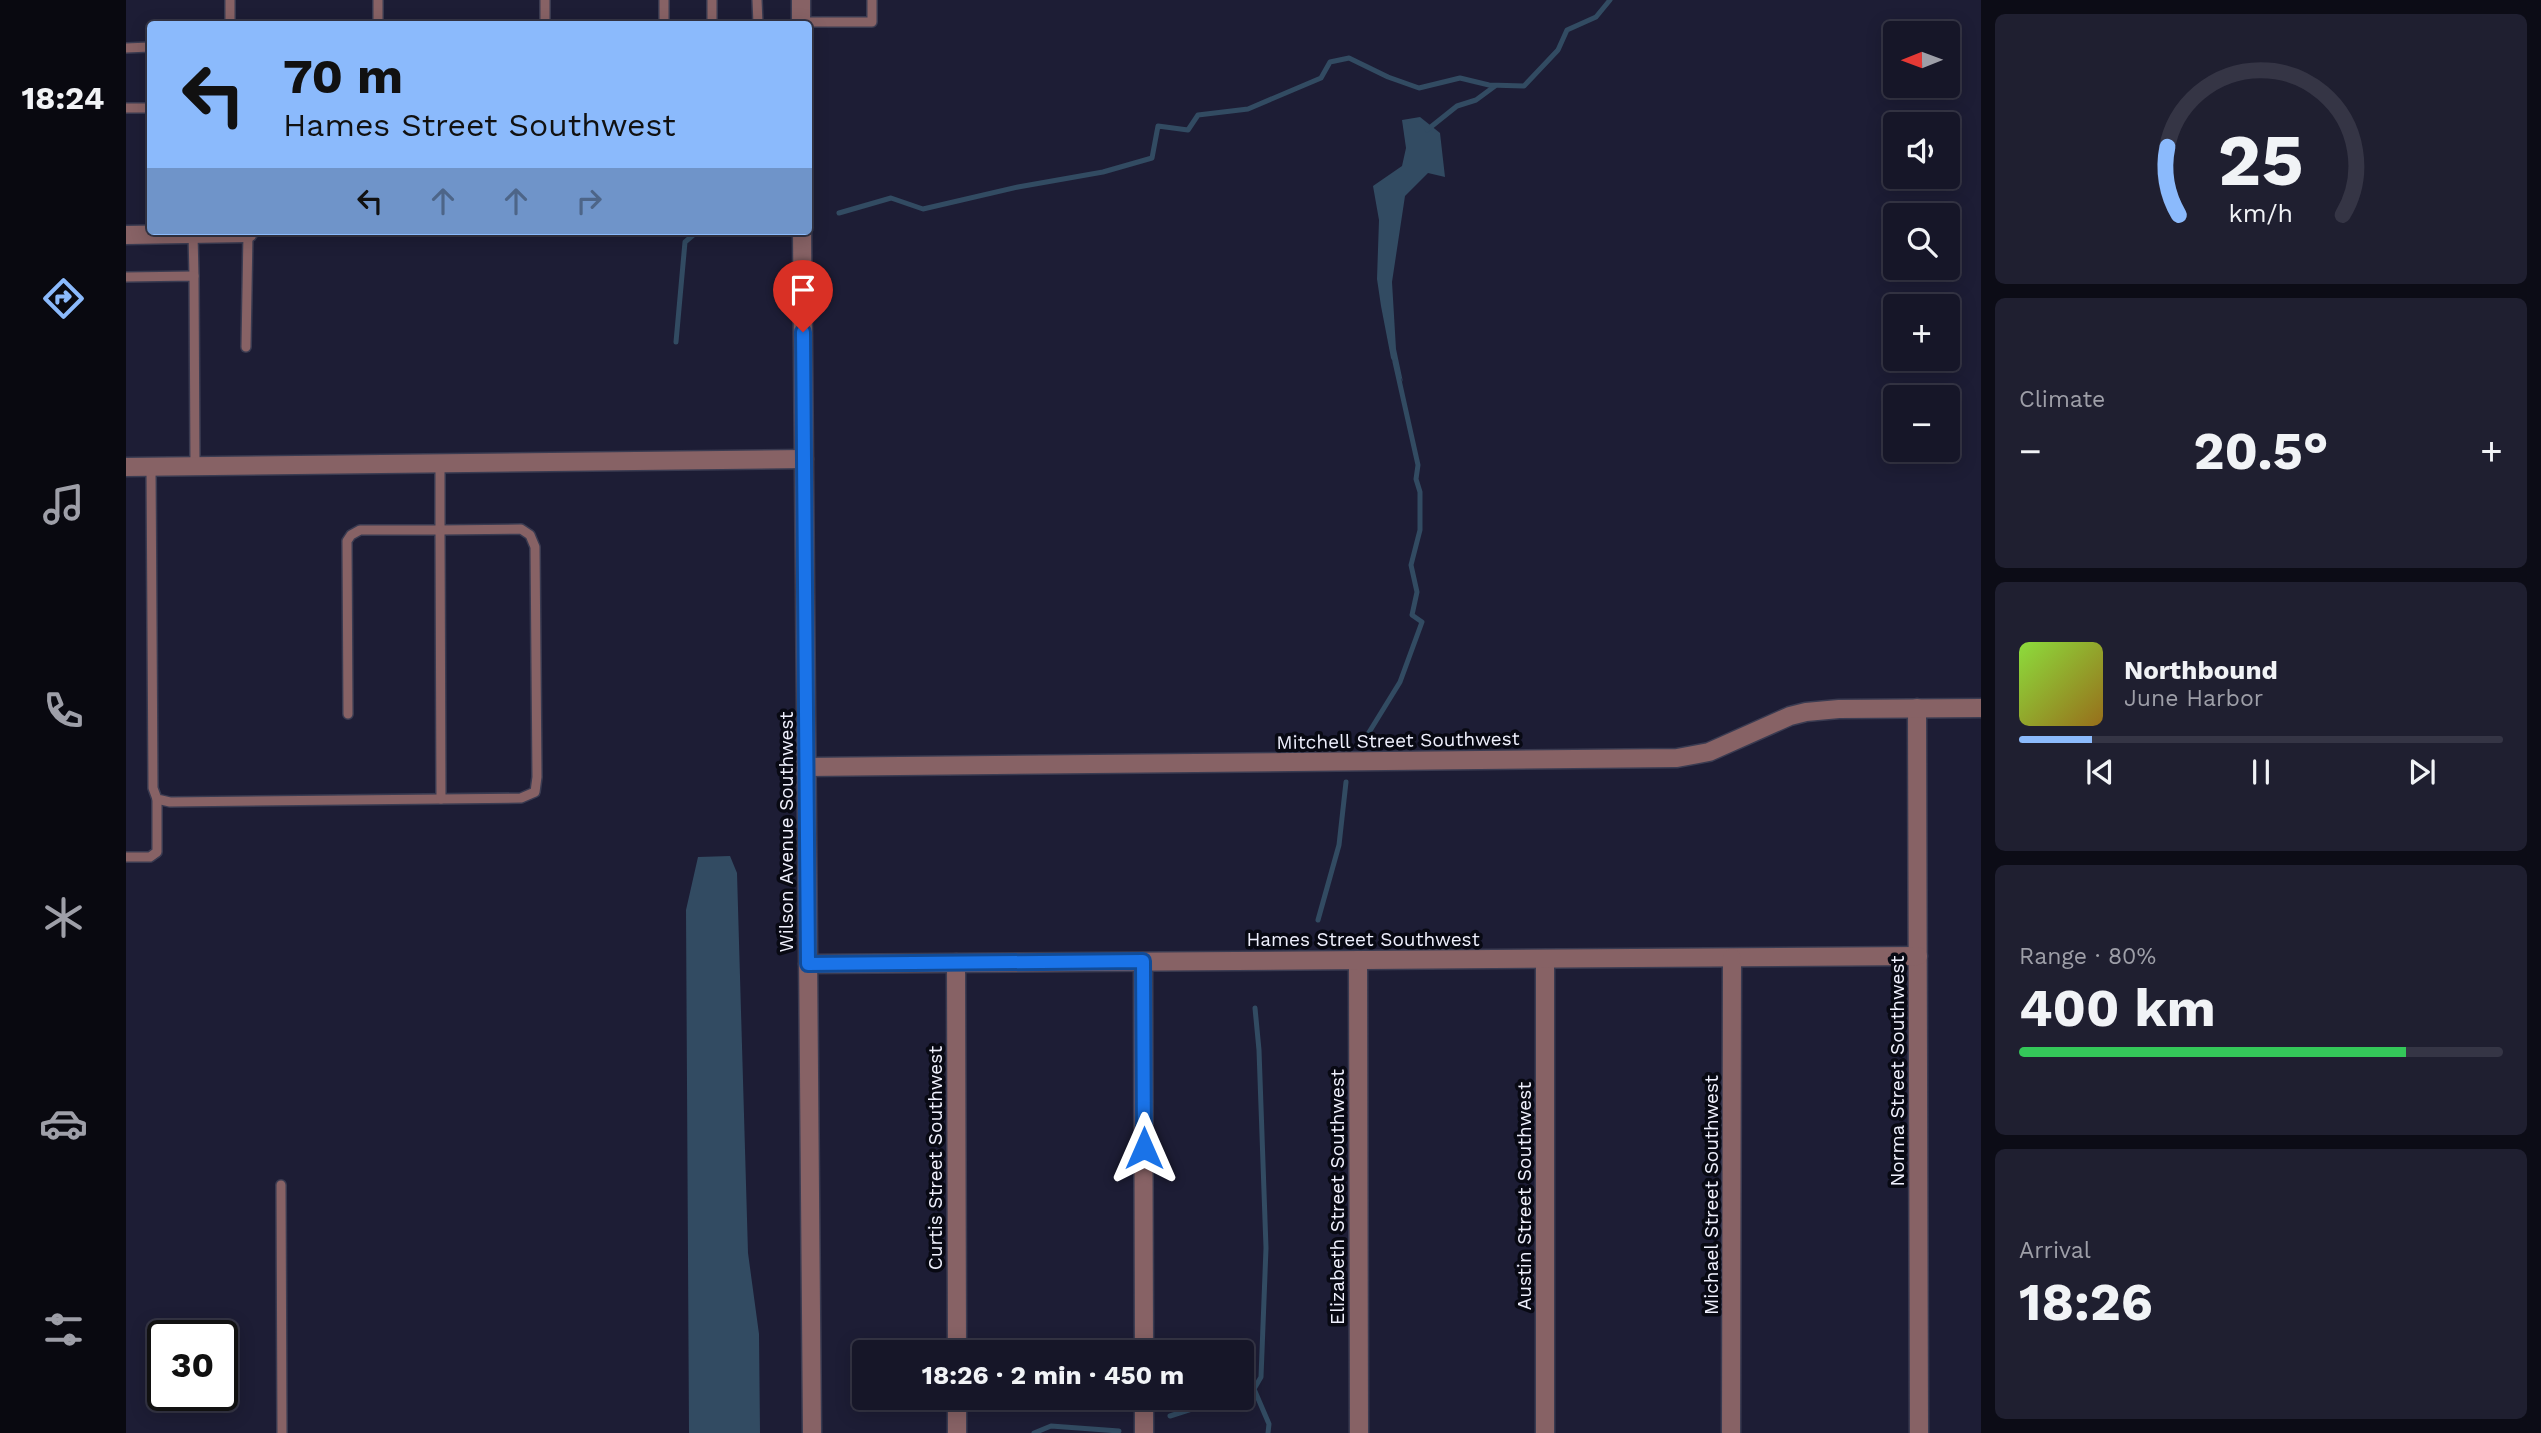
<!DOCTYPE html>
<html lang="en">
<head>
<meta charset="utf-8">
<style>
	:root { --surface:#161628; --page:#1f1f30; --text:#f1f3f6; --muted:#9e9fa8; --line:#353545; --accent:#8bbafc }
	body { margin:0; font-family:"Work Sans",sans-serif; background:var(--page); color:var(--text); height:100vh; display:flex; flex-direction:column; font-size:26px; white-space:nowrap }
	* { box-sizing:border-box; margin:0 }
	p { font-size:23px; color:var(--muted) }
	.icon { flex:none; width:38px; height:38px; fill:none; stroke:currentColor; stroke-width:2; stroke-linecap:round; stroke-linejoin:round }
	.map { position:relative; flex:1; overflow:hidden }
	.side { display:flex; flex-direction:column; gap:14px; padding:14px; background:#0c0c16; width:560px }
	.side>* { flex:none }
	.guide { position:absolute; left:21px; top:21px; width:665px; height:214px; border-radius:7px; box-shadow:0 4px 18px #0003,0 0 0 2px var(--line); background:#8bbafc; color:#111; overflow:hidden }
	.needle { width:46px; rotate:269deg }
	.controls { position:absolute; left:1757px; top:21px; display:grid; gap:14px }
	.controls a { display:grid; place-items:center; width:77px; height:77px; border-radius:7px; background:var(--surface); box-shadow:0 4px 18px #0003,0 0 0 2px var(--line); font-size:35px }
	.speed { position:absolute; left:21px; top:1320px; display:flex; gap:14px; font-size:35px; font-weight:700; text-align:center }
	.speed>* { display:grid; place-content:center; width:91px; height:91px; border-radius:50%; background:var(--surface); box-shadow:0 4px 18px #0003,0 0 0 2px var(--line); line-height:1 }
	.speed .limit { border:4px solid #111; border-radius:10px; background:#fff; color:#111 }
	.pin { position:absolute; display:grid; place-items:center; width:60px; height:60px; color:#fff; margin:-72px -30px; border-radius:50% 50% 50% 0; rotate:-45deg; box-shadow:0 0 7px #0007 }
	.pin .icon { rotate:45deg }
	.me { position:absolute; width:77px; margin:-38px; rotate:0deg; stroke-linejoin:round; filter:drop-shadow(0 0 5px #0008) }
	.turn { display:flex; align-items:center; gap:24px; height:147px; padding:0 21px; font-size:32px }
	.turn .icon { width:91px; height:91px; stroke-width:2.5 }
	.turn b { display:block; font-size:49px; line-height:60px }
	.lanes { display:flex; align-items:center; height:66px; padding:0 21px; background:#0003; justify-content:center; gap:35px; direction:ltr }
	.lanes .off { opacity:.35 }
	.big { font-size:52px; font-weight:700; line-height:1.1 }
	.side .widget { flex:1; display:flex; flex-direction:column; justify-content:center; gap:10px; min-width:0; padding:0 24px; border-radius:10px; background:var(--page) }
	.side .dial { align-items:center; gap:0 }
	.dial svg { height:182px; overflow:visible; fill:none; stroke:var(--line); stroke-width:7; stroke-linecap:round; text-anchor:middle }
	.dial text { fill:var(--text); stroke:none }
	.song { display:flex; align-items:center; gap:21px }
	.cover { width:84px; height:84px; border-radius:10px; background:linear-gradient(135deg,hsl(90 70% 55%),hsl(40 70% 35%)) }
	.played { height:7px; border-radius:4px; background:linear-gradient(90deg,var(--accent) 15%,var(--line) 15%) }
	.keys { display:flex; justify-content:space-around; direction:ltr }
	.heat { display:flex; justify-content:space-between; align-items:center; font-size:38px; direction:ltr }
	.charge { height:10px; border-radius:5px; background:linear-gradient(90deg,#34c759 80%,var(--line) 0) }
	.trip { position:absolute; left:726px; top:1340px; width:402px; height:70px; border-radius:7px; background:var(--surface); box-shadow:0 4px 18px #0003,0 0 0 2px var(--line); font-weight:700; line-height:70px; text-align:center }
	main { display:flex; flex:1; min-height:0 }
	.tabs { display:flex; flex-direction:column; width:126px; justify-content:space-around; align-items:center; background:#090910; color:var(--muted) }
	.tabs .icon { width:49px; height:49px }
	.tabs .active { color:var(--accent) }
	.tabs b { font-size:32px; color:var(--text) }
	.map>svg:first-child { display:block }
	.water { fill:#324b62 }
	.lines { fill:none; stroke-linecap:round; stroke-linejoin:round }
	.stream { stroke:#324b62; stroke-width:5 }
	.service-casing { stroke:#3a3b51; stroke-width:12 }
	.minor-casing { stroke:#3a3b51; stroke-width:21 }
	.tertiary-casing { stroke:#3a3b51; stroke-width:21 }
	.service { stroke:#876265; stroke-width:9 }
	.minor { stroke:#876265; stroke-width:18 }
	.tertiary { stroke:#876265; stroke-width:18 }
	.route-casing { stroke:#114b97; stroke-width:18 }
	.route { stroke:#1a73e8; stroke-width:12 }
	.labels { text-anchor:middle; stroke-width:7; stroke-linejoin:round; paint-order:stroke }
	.street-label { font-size:19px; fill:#eff0fd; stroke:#080913 }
</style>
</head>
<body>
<main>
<nav class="tabs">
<b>18:24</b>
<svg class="icon active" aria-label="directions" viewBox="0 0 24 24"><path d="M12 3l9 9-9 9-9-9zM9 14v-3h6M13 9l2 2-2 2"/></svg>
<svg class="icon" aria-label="music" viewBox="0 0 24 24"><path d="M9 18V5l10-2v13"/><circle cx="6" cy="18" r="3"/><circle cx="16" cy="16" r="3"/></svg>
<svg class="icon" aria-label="phone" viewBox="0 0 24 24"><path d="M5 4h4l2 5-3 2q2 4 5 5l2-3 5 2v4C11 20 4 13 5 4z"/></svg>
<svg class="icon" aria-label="climate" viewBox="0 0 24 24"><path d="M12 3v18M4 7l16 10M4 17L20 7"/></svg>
<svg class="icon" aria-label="car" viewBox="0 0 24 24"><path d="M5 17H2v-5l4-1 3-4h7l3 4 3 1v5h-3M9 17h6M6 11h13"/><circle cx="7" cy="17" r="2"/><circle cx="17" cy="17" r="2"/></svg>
<svg class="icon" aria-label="filters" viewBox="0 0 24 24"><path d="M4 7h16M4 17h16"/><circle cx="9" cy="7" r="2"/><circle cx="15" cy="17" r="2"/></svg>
</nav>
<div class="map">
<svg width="1855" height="1433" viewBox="0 0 1855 1433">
	<rect width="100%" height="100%" fill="#1d1d35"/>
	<g class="water">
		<polygon points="1294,117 1314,133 1319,177 1302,173 1279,196 1266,282 1270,349 1277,382 1265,358 1255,306 1251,279 1253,220 1247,186 1276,166 1280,148 1276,120"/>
		<polygon points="604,856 611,873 622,1253 633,1334 634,1433 563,1433 560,910 572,857"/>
	</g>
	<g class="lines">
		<g class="stream">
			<polyline points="1301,130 1331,106 1350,100 1369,86"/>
			<polyline points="713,213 765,198 797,209 892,187 977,172 1026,158 1032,126 1062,130 1072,115 1122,109 1195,78 1204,62 1223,58 1262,77 1293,88 1334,78 1363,85 1398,86 1432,50 1441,30 1470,17 1484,0"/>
			<polyline points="550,342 559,242 572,231"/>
			<polyline points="1242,734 1274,682 1296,622 1286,615 1291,592 1285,565 1294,530 1294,492 1290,479 1292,465 1269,362"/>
			<polyline points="1192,920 1213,845 1220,782"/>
			<polyline points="1128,1389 1143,1424 1142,1433"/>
			<polyline points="1116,1393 1128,1389 1135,1377 1140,1248 1133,1050 1129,1008"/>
			<polyline points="1044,1416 1100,1398"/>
			<polyline points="908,1433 925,1426 993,1431"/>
		</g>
		<g class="service-casing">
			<g id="service">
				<polyline points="252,0 252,24"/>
				<polyline points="419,0 419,24"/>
				<polyline points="538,0 538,24"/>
				<polyline points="586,0 586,24"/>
				<polyline points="631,0 632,24"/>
				<polyline points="675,22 746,22 746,0"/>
				<polyline points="104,24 104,0"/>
				<polyline points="0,48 24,47"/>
				<polyline points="0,108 24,108"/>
				<polyline points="67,234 68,276"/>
				<polyline points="0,277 68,276 69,465"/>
				<polyline points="120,347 122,233"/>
				<polyline points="25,467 27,788 31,799 44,802 395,798 409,792 411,777 409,547 404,535 395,529 314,530 314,463"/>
				<polyline points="222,714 221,541 225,535 234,530 314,530 315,799"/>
				<polyline points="0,857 24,857 31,852 31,799"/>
				<polyline points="155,1185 156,1433"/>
			</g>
		</g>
		<g class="minor-casing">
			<g id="minor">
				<polyline points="0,235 122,233"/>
				<polyline points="0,467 678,459"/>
				<polyline points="1791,708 1793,1433"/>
				<polyline points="680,767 1551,758 1583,752 1664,716 1680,712 1713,709 1855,708"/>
				<polyline points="1419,959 1419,1433"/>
				<polyline points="1232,960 1233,1433"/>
				<polyline points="1017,962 1018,1353"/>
				<polyline points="830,963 831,1353"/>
				<polyline points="682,964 1792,956"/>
				<polyline points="831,1398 831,1433"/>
				<polyline points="1018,1398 1018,1433"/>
				<polyline points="1605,1433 1606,958"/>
			</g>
		</g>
		<g class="tertiary-casing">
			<g id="tertiary">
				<polyline points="675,0 675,24"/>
				<polyline points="676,231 686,1433"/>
			</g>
		</g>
		<use href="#service" class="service"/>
		<use href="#minor" class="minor"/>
		<use href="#tertiary" class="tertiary"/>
	</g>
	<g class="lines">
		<g class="route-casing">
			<polyline id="route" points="677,332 682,964 1017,961 1018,1148"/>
		</g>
		<use href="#route" class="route"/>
	</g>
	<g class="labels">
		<g class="street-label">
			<text transform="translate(1272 740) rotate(-1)" y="7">Mitchell Street Southwest</text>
			<text transform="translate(660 832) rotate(-90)" y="7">Wilson Avenue Southwest</text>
			<text x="1237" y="946">Hames Street Southwest</text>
			<text transform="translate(1771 1071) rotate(-90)" y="7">Norma Street Southwest</text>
			<text transform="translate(809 1158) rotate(-90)" y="7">Curtis Street Southwest</text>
			<text transform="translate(1585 1195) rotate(-90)" y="7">Michael Street Southwest</text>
			<text transform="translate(1398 1196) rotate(-90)" y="7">Austin Street Southwest</text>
			<text transform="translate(1211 1197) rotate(-90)" y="7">Elizabeth Street Southwest</text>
		</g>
	</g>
</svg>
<div class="controls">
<a><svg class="needle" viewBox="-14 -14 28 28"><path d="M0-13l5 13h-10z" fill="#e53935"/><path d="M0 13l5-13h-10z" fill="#9e9fa8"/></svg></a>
<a><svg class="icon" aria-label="sound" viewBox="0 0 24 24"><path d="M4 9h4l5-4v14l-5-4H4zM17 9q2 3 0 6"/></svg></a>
<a><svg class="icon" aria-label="search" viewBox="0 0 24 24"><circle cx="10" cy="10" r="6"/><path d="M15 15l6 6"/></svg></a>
<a>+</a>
<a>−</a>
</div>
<div class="speed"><div class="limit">30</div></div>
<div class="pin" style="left:677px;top:332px;background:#d93025"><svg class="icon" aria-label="arrive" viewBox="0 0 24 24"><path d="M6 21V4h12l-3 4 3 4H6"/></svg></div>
<svg class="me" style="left:1018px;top:1148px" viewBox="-20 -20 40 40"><path d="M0-17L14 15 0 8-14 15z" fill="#1a73e8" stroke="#fff" stroke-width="4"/></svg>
<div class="trip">18:26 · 2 min · 450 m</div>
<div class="guide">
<div class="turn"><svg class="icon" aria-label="left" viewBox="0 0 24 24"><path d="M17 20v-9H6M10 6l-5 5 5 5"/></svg><div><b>70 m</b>Hames Street Southwest</div></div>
<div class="lanes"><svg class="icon" aria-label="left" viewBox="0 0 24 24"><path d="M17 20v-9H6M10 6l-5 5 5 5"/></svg><svg class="icon off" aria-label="ahead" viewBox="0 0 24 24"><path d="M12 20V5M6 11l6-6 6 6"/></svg><svg class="icon off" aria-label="ahead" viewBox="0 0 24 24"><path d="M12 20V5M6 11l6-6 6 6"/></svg><svg class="icon off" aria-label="right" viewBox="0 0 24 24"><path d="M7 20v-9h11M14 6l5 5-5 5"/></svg></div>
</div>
</div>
<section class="side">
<div class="widget dial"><svg viewBox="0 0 100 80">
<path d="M14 69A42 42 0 1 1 86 69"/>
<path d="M14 69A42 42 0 0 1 9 39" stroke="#8bbafc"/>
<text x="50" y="56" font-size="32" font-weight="700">25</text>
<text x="50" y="72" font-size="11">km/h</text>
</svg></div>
<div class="widget"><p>Climate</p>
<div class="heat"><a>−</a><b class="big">20.5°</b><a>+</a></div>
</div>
<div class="widget">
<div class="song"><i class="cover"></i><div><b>Northbound</b><p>June Harbor</p></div></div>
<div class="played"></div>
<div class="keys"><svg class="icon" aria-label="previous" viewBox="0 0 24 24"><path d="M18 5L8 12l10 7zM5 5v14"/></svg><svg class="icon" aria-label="pause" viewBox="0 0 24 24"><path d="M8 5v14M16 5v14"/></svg><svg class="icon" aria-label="next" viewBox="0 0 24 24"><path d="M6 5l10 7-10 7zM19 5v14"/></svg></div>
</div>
<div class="widget"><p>Range · 80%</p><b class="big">400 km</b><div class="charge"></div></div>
<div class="widget"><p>Arrival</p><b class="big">18:26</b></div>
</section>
</main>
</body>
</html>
